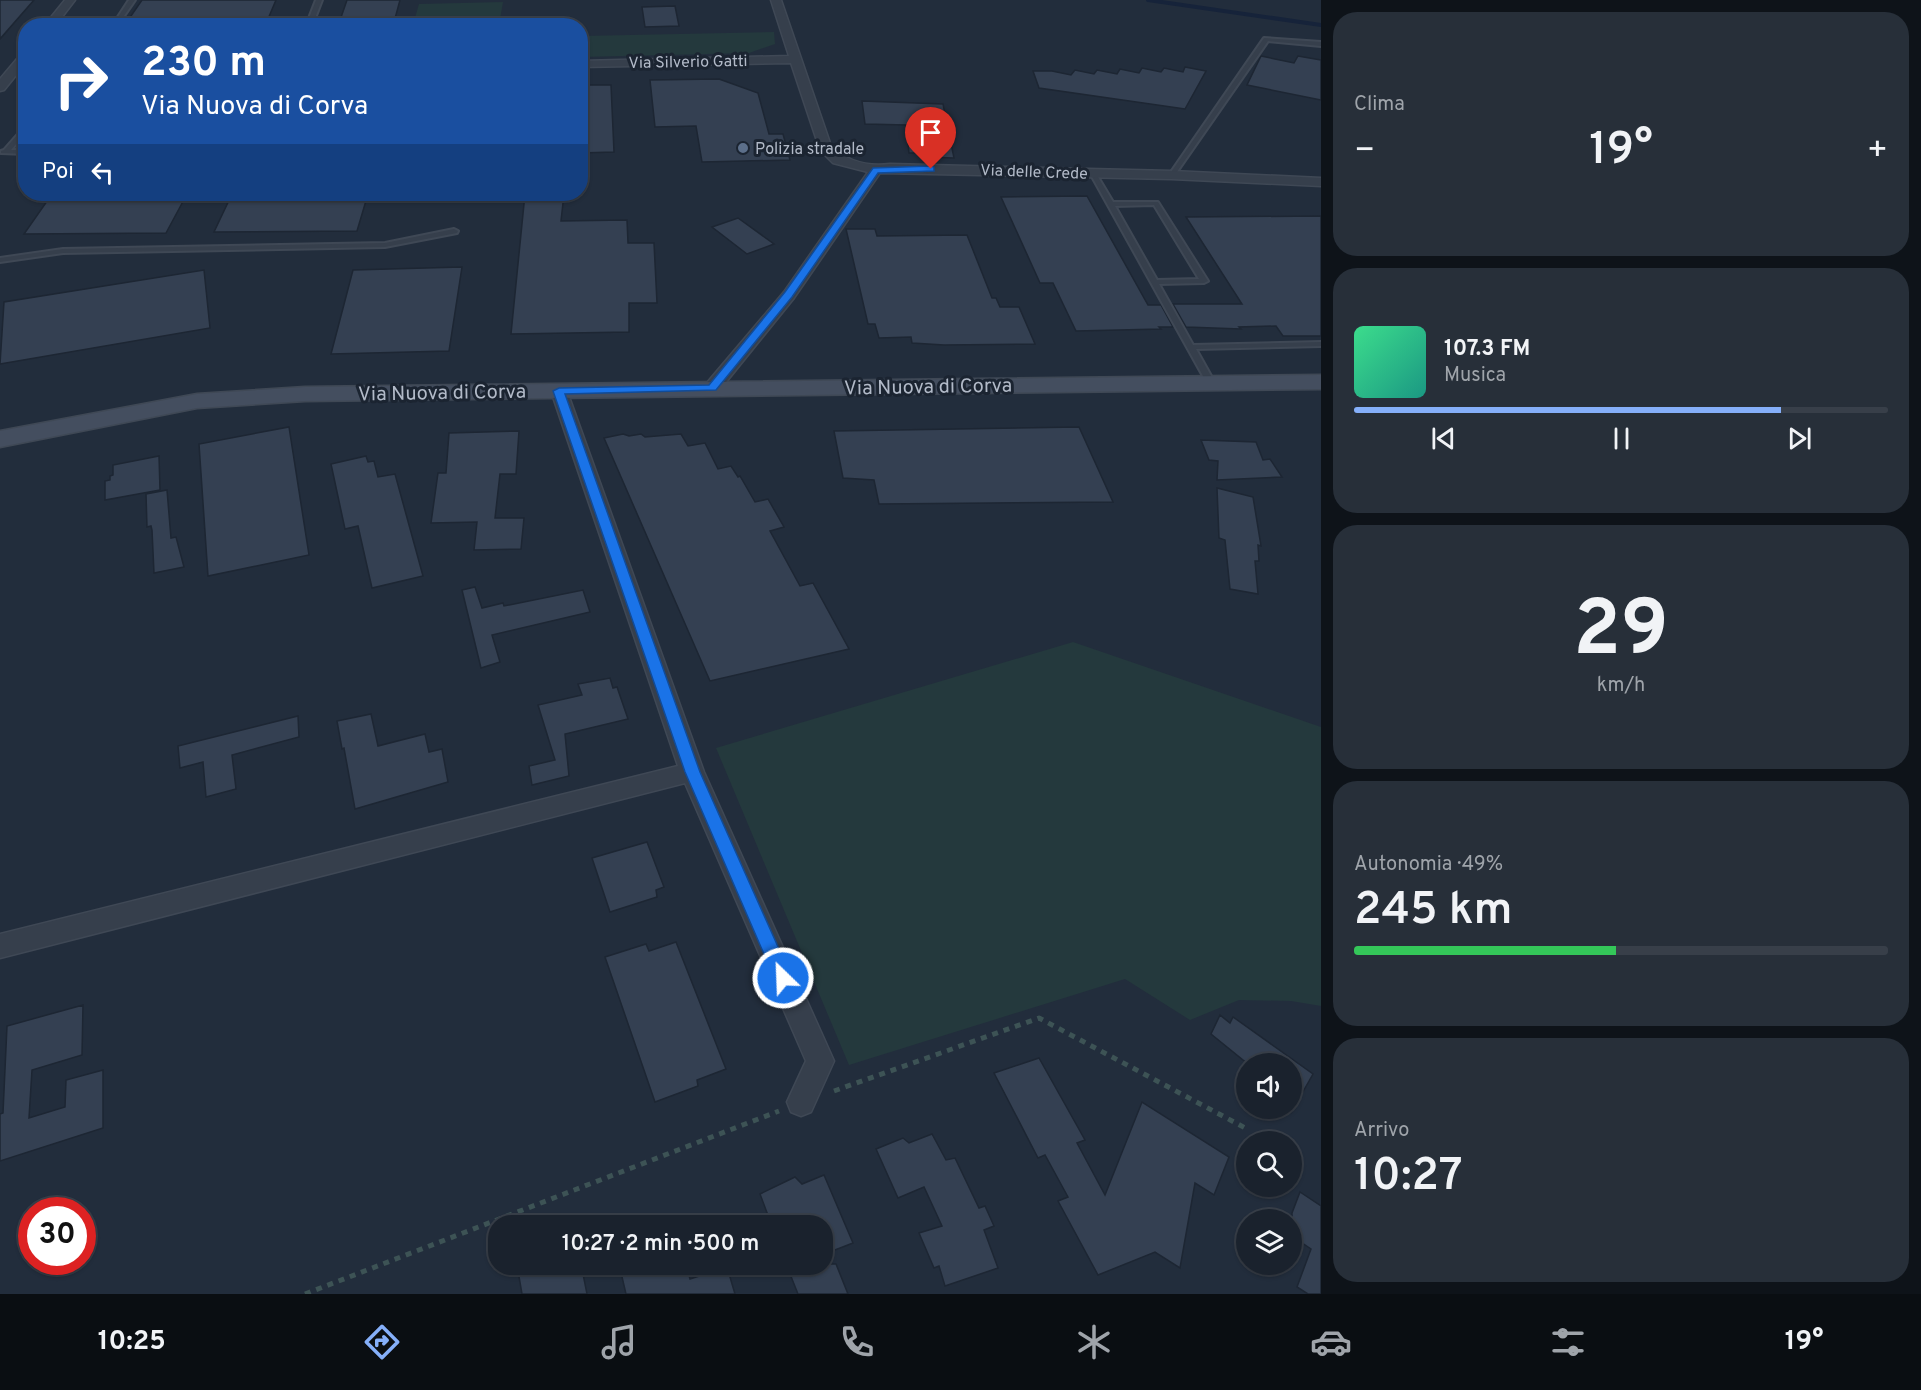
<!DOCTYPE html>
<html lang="it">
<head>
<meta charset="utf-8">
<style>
	:root { --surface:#1a222d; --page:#272f39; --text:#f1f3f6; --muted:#9fa4aa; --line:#383f49; --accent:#85aff9 }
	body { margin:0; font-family:Overpass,sans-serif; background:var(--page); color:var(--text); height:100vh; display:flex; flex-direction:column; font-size:22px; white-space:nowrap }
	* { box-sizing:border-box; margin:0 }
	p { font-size:20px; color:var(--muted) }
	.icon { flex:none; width:33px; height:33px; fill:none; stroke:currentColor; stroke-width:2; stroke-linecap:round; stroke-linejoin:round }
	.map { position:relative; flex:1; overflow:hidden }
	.details { display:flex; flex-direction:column; gap:12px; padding:12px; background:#0e1319; width:600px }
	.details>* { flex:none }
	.guide { position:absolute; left:18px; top:18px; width:570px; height:183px; border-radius:24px; box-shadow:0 2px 4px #0004,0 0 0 2px var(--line); background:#1a4fa0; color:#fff; overflow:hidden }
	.tools { position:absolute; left:1236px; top:1053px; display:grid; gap:12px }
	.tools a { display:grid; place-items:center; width:66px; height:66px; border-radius:50%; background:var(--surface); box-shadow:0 2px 4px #0004,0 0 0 2px var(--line); font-size:30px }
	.speed { position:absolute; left:18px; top:1197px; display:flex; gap:12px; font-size:30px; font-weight:700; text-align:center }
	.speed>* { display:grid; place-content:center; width:78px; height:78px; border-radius:50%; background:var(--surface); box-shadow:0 2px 4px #0004,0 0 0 2px var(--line); line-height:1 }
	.speed .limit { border:9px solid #d22; background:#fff; color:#111 }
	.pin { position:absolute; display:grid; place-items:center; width:51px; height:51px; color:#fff; margin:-62px -26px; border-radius:50% 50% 50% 0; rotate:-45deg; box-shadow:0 0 6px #0007 }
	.pin .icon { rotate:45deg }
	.me { position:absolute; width:66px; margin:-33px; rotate:336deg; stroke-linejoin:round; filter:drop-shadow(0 0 4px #0008) }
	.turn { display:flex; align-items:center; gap:21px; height:126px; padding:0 24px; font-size:27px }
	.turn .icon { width:78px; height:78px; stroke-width:2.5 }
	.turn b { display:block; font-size:42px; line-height:51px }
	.then { display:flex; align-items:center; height:57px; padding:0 24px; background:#0003; gap:12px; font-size:22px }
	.big { font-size:45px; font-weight:600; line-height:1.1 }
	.details .card { flex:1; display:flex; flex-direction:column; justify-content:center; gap:9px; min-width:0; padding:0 21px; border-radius:24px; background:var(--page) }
	.details .dial { align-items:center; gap:0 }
	.dial b { font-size:78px; line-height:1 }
	.song { display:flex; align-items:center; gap:18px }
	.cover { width:72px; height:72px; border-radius:9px; background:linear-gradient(135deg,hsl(150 70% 55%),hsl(170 70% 35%)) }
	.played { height:6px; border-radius:3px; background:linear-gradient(90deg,var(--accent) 80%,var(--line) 80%) }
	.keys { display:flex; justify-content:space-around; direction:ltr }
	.heat { display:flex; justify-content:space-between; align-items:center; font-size:33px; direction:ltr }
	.charge { height:9px; border-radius:4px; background:linear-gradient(90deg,#34c759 49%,var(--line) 0) }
	.trip { position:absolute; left:488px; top:1215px; width:345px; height:60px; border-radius:24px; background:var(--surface); box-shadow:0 2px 4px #0004,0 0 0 2px var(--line); font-weight:600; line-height:60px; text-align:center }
	.tab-bar { display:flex; height:96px; justify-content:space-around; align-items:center; background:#0a0e12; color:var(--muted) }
	.tab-bar .icon { width:42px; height:42px }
	.tab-bar .selected { color:var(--accent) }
	.tab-bar b { font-size:27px; color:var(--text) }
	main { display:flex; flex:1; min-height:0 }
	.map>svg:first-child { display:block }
	.green { fill:#24393d }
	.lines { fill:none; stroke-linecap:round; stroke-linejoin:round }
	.stream { stroke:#16233a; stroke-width:4 }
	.building { fill:#344052; stroke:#1d2633; stroke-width:1.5 }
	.service-casing { stroke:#3f4855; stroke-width:4 }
	.minor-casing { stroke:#3f4855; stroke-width:3 }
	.secondary-casing { stroke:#3f4855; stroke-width:3 }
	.path { stroke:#3d5355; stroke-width:5; stroke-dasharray:6 6; stroke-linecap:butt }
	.service { fill:#363f4c; fill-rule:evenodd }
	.minor { fill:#363f4c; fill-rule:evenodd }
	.secondary { fill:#444e5f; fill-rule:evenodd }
	.route { fill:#1a73e8; stroke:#114b97; stroke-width:1.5 }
	.service-dot { fill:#5c6f8a; stroke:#1b2431; stroke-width:2 }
	.labels { text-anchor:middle; stroke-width:6; stroke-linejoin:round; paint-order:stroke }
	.far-street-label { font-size:16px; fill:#b2bac8; stroke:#1b2431 }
	.far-poi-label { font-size:16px; fill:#b2bac8; stroke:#1b2431; text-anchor:start }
	.street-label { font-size:20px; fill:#b2bac8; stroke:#1b2431 }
</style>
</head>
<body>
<main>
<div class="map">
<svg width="1321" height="1294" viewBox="0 0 1321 1294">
	<rect width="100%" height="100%" fill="#222d3c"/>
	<g class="green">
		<polygon points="503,2 499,25 413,25 419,4"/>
		<polygon points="774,32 775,44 749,53 581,57 581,36"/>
		<polygon points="1073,642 1321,727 1321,1006 1291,1001 1239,1000 1190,1020 1125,979 849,1065 716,748"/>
	</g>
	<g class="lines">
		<polyline class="stream" points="1148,0 1321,25"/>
	</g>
	<g class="building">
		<polygon points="0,0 34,0 0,39"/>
		<polygon points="142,0 276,0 265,26 124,26"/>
		<polygon points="347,0 400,0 393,26 338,26"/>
		<polygon points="675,6 679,26 645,27 642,7"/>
		<polygon points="1261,56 1294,63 1298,56 1321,60 1321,100 1247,85"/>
		<polygon points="1185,67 1206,71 1185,109 1039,88 1033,71 1052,71 1071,75 1075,70 1094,74 1097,70 1117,74 1120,69 1139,73 1142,68 1161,72 1164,68 1183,72"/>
		<polygon points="719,79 758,93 769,134 783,134 790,160 702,162 696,126 655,127 650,80"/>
		<polygon points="580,85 611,85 614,152 580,153"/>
		<polygon points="862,101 943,104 954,158 921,157 920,153 909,153 906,125 865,124"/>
		<polygon points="52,194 187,194 166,233 24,234"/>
		<polygon points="232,194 368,194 357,231 214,232"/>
		<polygon points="525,194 564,194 561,221 627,220 628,243 654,243 657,303 629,303 629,332 511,334"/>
		<polygon points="1087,196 1148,305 1161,305 1173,327 1159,327 1161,329 1076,331 1053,283 1040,283 1001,197"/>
		<polygon points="1321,216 1321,336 1283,336 1276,326 1239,327 1241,329 1186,327 1173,304 1242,304 1186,217"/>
		<polygon points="738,218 774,244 747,254 712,227"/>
		<polygon points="846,229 875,229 877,236 967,235 992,298 996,298 1000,307 1019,307 1035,344 944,345 912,343 911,337 879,338 875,324 868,324"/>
		<polygon points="462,267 449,351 331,354 353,270"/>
		<polygon points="204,270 210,328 0,364 4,302"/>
		<polygon points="289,427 309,555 208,576 199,444"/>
		<polygon points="1079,427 1113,502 879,504 874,480 843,478 834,431"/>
		<polygon points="519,431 516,474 500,474 495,518 524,518 521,549 474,550 477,522 431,523 438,473 446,473 449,433"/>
		<polygon points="623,434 629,436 641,434 645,437 681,434 688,446 705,443 718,469 731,466 738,477 740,476 755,502 768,499 784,527 770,531 800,586 813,583 849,649 710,681 604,438"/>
		<polygon points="1201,440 1256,442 1263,460 1270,459 1282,477 1217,480 1218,461 1209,460"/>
		<polygon points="159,456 160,490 105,500 105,481 110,480 110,476 113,475 113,465"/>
		<polygon points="366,456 368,462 374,461 378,477 395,474 423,576 372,588 358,526 345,529 331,464"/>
		<polygon points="1217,488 1253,497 1261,546 1258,545 1259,561 1255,561 1258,594 1230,589 1225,540 1219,538"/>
		<polygon points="167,490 171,538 176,537 184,567 154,573 152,530 151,526 147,527 146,494"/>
		<polygon points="475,587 482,608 503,603 504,606 583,590 590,612 492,635 500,662 481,668 462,590"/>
		<polygon points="610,678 613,688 617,687 628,719 565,734 569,776 532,785 529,766 555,760 538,705 582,695 578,684"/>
		<polygon points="371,714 378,746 425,734 429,752 442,749 448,782 355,809 344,748 342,749 337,721"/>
		<polygon points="298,716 299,737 232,755 236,789 206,797 203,762 180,768 178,746"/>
		<polygon points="647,842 664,887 656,890 657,897 610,912 592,858"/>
		<polygon points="676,942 726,1069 697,1080 698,1086 655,1102 605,957 646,944 649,951"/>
		<polygon points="83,1005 82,1055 32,1070 29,1118 65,1107 66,1080 103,1070 103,1128 0,1161 0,1114 3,1113 7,1026"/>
		<polygon points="1220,1015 1230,1023 1233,1017 1313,1074 1292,1111 1292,1064 1248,1064 1211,1034"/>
		<polygon points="1039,1058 1085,1140 1077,1143 1105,1195 1142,1102 1229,1157 1214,1195 1195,1183 1180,1268 1155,1252 1098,1275 1058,1201 1068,1197 1045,1155 1038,1158 994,1073"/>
		<polygon points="932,1134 946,1160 955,1158 979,1208 985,1206 994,1226 984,1230 998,1268 945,1286 939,1266 934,1268 919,1233 942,1226 924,1187 898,1198 876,1149 903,1138 909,1143"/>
		<polygon points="824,1175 853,1243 822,1255 822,1226 772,1226 760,1194 795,1177 802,1184"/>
		<polygon points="1300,1192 1321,1206 1321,1294 1308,1294 1297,1287 1311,1249 1292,1236 1292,1213"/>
		<polygon points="538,1264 581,1264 587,1294 522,1294 518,1271"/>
		<polygon points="619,1264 686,1264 690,1279 727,1267 735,1294 626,1294"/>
		<polygon points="786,1264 836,1264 848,1294 798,1294"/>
	</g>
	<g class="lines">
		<g class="service-casing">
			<g id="service">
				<polygon points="129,0 135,0 117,26 112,26"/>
				<polygon points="316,0 322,0 312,26 306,26"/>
				<polygon points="1264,38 1321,42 1321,46 1268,41 1174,176 1170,176 1169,175"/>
				<polygon points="26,125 26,132 11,150 26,150 26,154 1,153 1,151 4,150"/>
				<path d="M 1091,172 L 1095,172 L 1113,202 L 1158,202 L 1208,281 L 1204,283 L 1159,284 L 1193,345 L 1321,342 L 1321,346 L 1196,349 L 1215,383 L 1214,385 L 1208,385 L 1090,173 ZM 1154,205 L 1199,279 L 1157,280 L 1115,206 Z"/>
				<polygon points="454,229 458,231 457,233 385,247 63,253 0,262 0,258 63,249 385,243"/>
			</g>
		</g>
		<g class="minor-casing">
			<g id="minor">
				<polygon points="65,0 75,0 55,26 44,26"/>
				<path d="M 771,0 L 781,0 L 831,146 C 847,161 868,167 890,164 L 1172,171 L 1321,178 L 1321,186 L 1172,179 L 880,173 L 794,298 L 718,392 L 706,392 L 704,388 L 706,384 L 784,292 L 868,172 L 833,163 L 820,150 L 791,63 L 580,67 L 580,61 L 789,56 Z"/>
				<polygon points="26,52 26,63 4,90 0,91 0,79 22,53"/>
				<polygon points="559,386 565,387 567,391 704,772 834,1061 811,1112 801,1116 791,1112 787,1102 806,1061 685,783 0,958 0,934 678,766 551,391 553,387"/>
			</g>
		</g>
		<g class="secondary-casing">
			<polygon id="secondary" points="1321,375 1321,389 305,401 197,408 0,447 0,431 197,394 305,387"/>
		</g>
		<g class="path">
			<polyline points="834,1091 1039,1018 1249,1130"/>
			<polyline points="305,1294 779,1111"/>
		</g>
		<use href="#service" class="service"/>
		<use href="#minor" class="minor"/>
		<use href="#secondary" class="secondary"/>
	</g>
	<polygon class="route" points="931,166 934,167 934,171 878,173 792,297 716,390 565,394 700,772 792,978 789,984 783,986 777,984 685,772 553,391 559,388 709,385 785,292 873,168"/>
	<circle class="service-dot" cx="743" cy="148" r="6"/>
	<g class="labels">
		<g class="far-street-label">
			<text transform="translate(688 61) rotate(-1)" y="6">Via Silverio Gatti</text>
			<text transform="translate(1034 171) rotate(2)" y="6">Via delle Crede</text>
		</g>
		<g class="far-poi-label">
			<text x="755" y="154">Polizia stradale</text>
		</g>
		<g class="street-label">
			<text transform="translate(928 386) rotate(-1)" y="7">Via Nuova di Corva</text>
			<text transform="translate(442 392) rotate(-1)" y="7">Via Nuova di Corva</text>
		</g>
	</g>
</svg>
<div class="tools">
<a><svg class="icon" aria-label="sound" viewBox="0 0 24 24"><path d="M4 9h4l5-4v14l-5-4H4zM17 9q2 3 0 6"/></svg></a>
<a><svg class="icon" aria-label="search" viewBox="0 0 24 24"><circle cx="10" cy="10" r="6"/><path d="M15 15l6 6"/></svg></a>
<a><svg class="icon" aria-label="layers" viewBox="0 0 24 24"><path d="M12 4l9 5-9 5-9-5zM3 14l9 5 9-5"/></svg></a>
</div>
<div class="speed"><div class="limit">30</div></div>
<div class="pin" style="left:931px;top:169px;background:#d93025"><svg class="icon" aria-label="arrive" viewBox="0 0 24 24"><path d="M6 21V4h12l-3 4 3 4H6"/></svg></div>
<svg class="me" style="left:783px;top:978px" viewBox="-20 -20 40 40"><circle r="17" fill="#1a73e8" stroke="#fff" stroke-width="3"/><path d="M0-11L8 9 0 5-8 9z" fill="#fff"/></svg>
<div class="trip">10:27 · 2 min · 500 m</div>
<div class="guide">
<div class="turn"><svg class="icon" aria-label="right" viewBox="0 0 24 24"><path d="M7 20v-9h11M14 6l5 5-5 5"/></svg><div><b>230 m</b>Via Nuova di Corva</div></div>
<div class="then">Poi<svg class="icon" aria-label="left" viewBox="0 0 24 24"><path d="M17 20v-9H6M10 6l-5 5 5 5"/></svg></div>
</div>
</div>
<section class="details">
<div class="card"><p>Clima</p>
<div class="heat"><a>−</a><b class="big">19°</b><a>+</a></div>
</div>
<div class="card">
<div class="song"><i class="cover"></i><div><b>107.3 FM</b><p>Musica</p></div></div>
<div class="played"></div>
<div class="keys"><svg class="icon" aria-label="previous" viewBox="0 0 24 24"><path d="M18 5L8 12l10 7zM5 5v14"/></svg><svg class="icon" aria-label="pause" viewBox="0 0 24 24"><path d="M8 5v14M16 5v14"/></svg><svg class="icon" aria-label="next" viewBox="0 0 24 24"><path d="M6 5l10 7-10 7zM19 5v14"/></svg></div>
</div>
<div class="card dial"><b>29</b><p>km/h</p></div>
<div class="card"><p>Autonomia · 49%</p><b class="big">245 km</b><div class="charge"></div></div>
<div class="card"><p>Arrivo</p><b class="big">10:27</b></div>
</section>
</main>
<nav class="tab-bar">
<b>10:25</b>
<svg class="icon selected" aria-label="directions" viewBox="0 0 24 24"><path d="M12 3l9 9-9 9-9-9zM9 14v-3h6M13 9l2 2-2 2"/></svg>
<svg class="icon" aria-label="music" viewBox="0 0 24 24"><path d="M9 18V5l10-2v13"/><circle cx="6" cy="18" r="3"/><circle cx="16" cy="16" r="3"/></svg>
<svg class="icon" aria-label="phone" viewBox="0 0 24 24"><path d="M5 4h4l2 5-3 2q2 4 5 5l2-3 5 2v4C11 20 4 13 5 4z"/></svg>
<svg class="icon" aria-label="climate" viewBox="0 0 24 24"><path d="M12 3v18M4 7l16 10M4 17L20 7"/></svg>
<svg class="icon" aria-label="car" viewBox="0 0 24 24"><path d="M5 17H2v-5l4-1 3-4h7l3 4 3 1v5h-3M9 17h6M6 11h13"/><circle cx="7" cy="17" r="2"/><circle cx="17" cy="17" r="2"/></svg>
<svg class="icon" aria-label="filters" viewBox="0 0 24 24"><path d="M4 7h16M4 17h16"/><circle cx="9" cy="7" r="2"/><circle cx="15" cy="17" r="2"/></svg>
<b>19°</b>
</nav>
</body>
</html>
